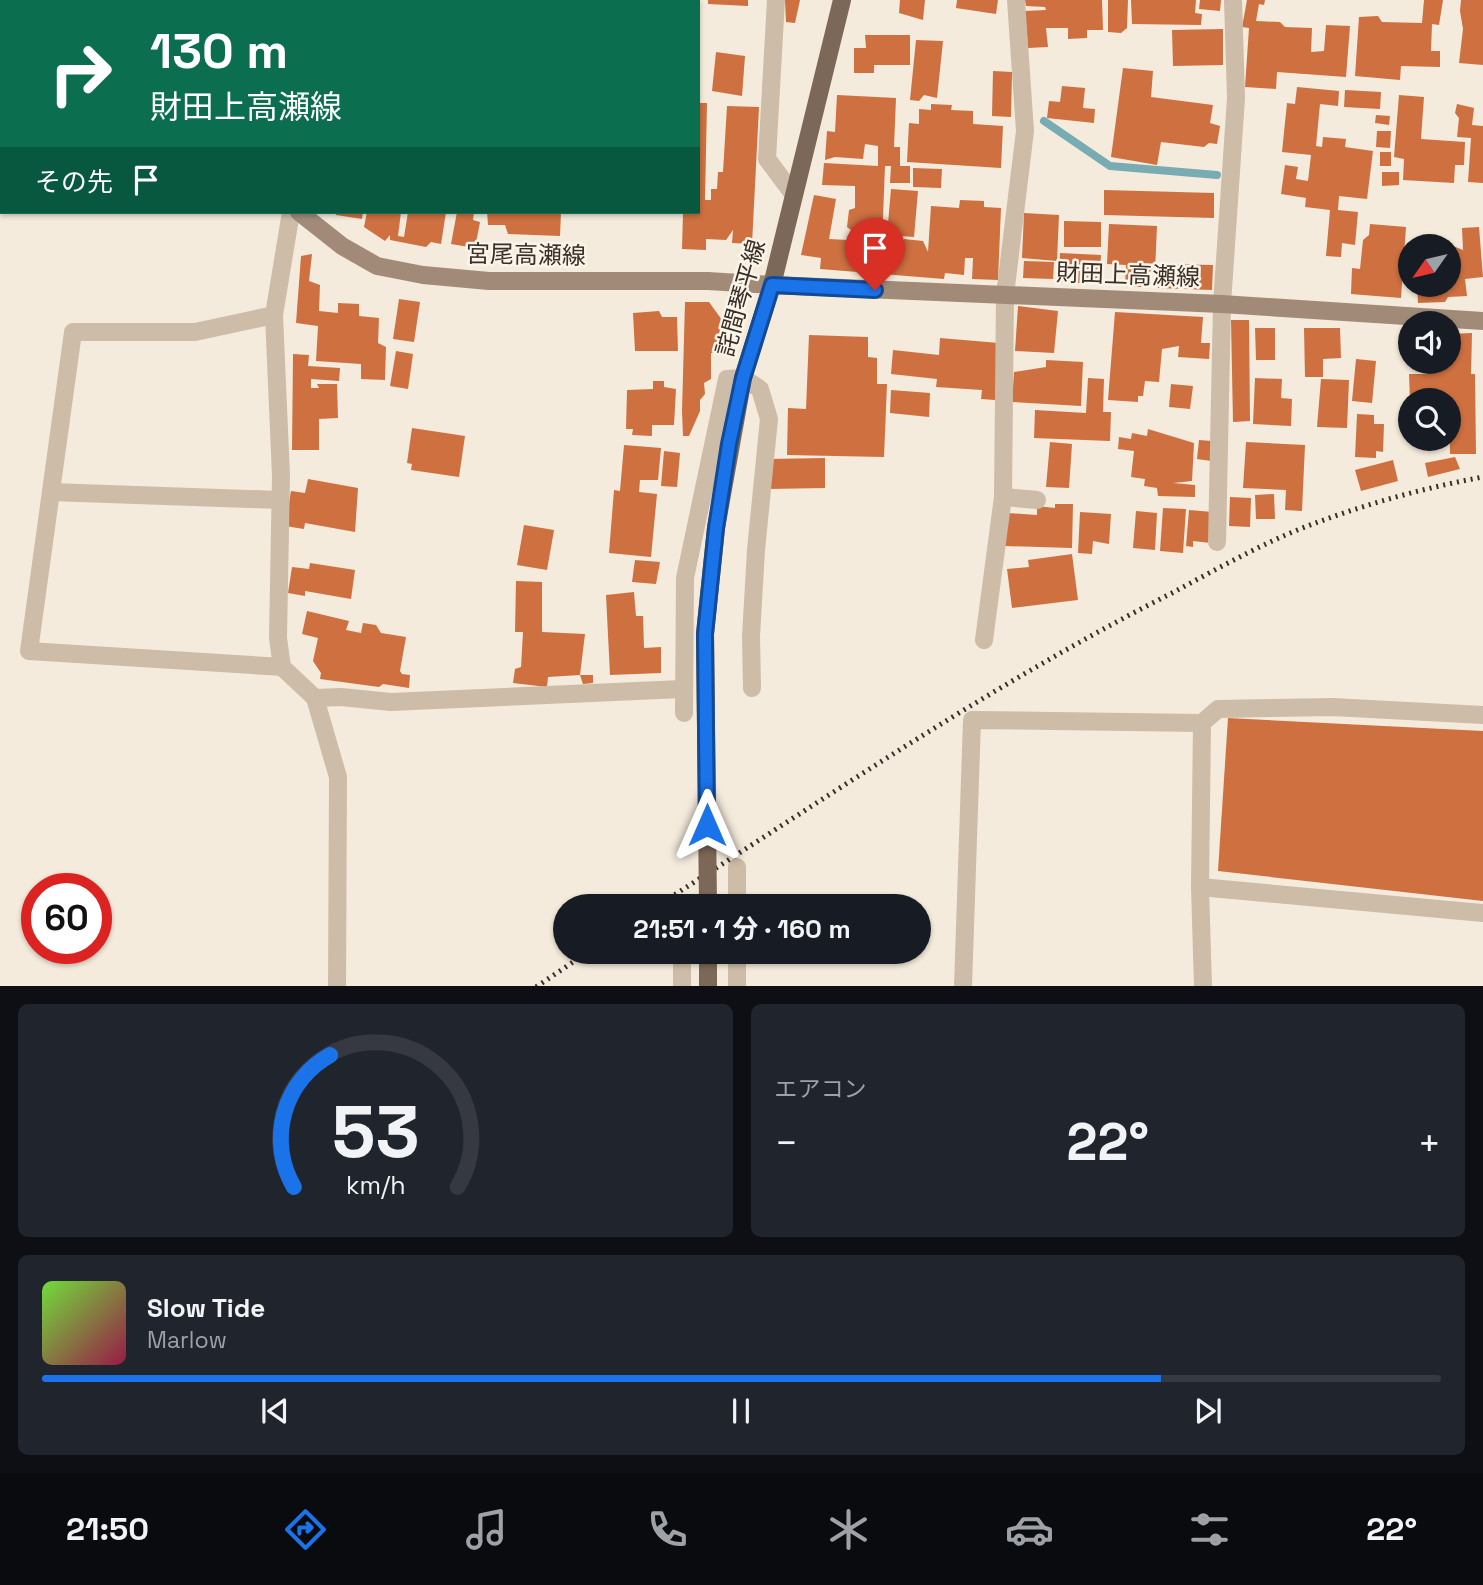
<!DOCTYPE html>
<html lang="ja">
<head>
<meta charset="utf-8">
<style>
	:root { --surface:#171b24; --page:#20242c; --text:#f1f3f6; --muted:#9ea1a6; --line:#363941; --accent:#1a73e8 }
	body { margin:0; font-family:"Space Grotesk","Noto Sans JP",sans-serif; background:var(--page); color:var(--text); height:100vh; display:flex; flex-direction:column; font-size:26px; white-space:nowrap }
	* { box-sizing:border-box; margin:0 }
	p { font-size:23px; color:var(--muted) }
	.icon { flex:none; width:38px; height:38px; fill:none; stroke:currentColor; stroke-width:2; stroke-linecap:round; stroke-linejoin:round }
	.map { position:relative; height:986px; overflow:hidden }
	.panel { display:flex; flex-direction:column; gap:18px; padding:18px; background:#0d0f14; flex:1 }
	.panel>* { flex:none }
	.guide { position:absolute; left:0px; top:0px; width:700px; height:214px; box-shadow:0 2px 5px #0004; background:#0b6e4f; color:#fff; overflow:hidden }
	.needle { width:46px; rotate:236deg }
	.fabs { position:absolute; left:1398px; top:234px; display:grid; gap:14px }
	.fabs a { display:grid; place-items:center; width:63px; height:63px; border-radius:50%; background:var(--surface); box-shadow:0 2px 5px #0004; font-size:35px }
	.speed { position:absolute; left:21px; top:873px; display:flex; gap:14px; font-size:35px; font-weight:700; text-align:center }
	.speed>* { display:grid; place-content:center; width:91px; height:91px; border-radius:50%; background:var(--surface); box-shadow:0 2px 5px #0004; line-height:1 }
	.speed .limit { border:10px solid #d22; background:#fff; color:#111 }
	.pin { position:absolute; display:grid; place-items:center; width:60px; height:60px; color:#fff; margin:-72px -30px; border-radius:50% 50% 50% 0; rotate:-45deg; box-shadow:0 0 7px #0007 }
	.pin .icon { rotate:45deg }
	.me { position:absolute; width:77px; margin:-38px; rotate:0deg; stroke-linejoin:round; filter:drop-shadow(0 0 5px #0008) }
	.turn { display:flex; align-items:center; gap:24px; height:147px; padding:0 35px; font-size:32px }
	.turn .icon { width:91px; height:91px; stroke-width:2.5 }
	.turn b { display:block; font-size:49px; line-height:60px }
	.then { display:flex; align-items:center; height:66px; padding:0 35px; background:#0003; gap:14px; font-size:26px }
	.big { font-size:52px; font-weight:700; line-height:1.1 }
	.panel .tile { flex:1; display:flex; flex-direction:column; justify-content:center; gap:10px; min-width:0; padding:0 24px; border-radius:10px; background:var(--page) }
	.panel .dial { align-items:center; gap:0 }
	.dial svg { height:182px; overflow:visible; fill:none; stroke:var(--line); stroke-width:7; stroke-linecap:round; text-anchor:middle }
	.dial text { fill:var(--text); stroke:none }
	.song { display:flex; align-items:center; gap:21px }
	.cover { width:84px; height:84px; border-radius:10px; background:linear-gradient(135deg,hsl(100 70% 55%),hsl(340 70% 35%)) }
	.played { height:7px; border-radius:4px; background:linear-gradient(90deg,var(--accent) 80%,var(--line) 80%) }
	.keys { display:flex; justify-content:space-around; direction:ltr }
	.heat { display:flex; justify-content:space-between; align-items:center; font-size:38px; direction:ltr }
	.panel .tiles { flex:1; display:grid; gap:18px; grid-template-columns:1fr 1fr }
	.tile:last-child { grid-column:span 2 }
	.trip { position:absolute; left:553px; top:894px; width:378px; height:70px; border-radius:35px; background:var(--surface); box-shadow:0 2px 5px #0004; font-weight:700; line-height:70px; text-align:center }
	.tabs { display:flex; height:112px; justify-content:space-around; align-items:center; background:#090b0e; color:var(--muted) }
	.tabs .icon { width:49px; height:49px }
	.tabs .selected { color:var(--accent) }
	.tabs b { font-size:32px; color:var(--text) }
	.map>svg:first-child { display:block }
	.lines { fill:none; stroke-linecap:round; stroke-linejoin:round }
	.stream { stroke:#79abb3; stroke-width:8 }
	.building { fill:#ce7040 }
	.street { stroke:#cdbca7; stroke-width:18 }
	.secondary { stroke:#a18b78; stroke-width:18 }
	.primary { stroke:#7c6858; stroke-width:18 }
	.rail { stroke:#392f28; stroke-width:5; stroke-dasharray:2 5; stroke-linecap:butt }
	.primary-bridge { stroke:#7c6858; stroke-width:18 }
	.route-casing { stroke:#114b97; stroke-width:18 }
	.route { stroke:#1a73e8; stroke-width:12 }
	.labels { text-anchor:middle; stroke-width:5; stroke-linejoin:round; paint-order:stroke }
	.street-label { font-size:24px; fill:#392f28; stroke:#fbf4e9 }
</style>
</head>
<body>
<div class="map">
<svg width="1483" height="987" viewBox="0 0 1483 987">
	<rect width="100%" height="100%" fill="#f4ebdc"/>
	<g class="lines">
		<polyline class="stream" points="1044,121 1110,166 1217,175"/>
	</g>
	<g class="building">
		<polygon points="708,0 748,0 748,6 708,4"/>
		<polygon points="785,0 800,0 795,23 786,22"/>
		<polygon points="900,0 925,0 923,20 899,13"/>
		<polygon points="957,0 998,0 996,14 956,8"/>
		<polygon points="1025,0 1102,0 1103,30 1087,30 1087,38 1068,39 1068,28 1046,28 1048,47 1028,48 1025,11 1046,10 1045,7 1026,6"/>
		<polygon points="1108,0 1128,0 1127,28 1121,33 1108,32"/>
		<polygon points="1131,0 1196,0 1195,13 1202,14 1201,25 1132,24"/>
		<polygon points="1200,0 1221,0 1220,11 1199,9"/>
		<polygon points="1247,0 1265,0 1264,5 1259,4 1256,21 1280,22 1285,27 1312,28 1311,52 1324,51 1326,25 1350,26 1346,77 1277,72 1276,89 1245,87 1249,28 1242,27"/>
		<polygon points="1424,0 1443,0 1439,25 1432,24 1431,51 1440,51 1440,67 1401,66 1400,80 1355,76 1359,17 1378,16 1382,22 1422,23"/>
		<polygon points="1461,0 1483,0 1483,65 1459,63 1463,29 1460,11"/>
		<polygon points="1223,29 1223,65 1173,66 1172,30"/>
		<polygon points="865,35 910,35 910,65 874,65 874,73 854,73 854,48 866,48"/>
		<polygon points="916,40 943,41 937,98 924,95 919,101 910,100"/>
		<polygon points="716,52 745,56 742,96 712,91"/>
		<polygon points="1123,68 1153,71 1151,97 1213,105 1210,123 1220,126 1217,144 1209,143 1204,147 1161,142 1157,165 1111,157"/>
		<polygon points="993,71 1012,72 1011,117 992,116"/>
		<polygon points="1062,86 1085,88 1083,108 1095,109 1094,123 1047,118 1049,101 1060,102"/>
		<polygon points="1297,87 1339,91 1338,106 1320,104 1316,146 1322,147 1323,137 1346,139 1345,147 1373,151 1367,199 1339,196 1338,210 1358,212 1355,245 1342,243 1341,257 1326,256 1330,210 1305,207 1306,198 1281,194 1285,165 1298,167 1296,179 1308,181 1311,155 1282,152 1287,103 1295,104"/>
		<polygon points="1345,90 1381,92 1380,109 1344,107"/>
		<polygon points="837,95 896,98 894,147 900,147 900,166 910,166 910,183 890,183 891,166 885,166 882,243 903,245 904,239 923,241 928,252 931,206 959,208 960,200 984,201 984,207 1001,208 998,280 972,279 973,258 965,258 964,275 945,273 944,279 820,269 821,258 801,255 814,195 836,199 829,239 866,241 867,231 855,233 847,227 849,210 855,208 855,186 822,185 824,163 878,166 878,146 865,144 863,159 835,157 825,160 827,131 835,132"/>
		<polygon points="1399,95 1424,97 1421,139 1465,142 1464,165 1455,165 1454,183 1403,180 1404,159 1394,157"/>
		<polygon points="698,103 707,103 705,200 711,200 711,189 717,189 718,172 723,172 727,106 759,107 752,244 732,243 733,230 726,240 706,239 706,250 682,249 683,212 698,212"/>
		<polygon points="931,104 952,105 951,110 973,111 973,124 1003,126 1001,168 907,162 909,123 919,124 919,109 931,110"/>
		<polygon points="1457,104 1474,108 1472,125 1483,126 1483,183 1468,182 1471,138 1457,137 1459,118 1455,113"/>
		<polygon points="1376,115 1390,116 1389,125 1375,123"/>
		<polygon points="1377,131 1391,131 1390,148 1376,147"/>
		<rect x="1380" y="152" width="11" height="14"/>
		<polygon points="913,168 942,169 941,188 913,187"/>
		<polygon points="1382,172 1399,172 1399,185 1382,186"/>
		<polygon points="891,189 918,191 914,237 887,235"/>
		<polygon points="1104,190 1214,193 1214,218 1104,215"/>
		<polygon points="335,212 363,212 362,219 336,215"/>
		<polygon points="367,212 401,212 398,236 404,237 408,212 446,212 441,244 431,242 426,247 390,240 390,235 385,241 364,227"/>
		<polygon points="457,212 474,212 473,220 480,222 475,248 451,244"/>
		<polygon points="487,212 561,212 560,236 508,234 505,225 488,225"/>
		<polygon points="1024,213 1059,215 1057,261 1022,258"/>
		<polygon points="1064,221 1101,222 1101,247 1064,247"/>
		<polygon points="1109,224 1157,226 1155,272 1142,271 1141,287 1125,286 1126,265 1107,264"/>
		<polygon points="1370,224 1406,227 1401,298 1351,294 1352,268 1360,269 1363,240 1369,235"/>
		<polygon points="1479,227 1483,277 1465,279 1467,296 1448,297 1445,302 1418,303 1417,285 1449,285 1449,247 1414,247 1414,242 1449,240 1453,246 1463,250 1462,228"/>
		<polygon points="1060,253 1101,255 1099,284 1059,282"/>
		<polygon points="312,254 309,281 320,285 319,311 338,313 338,303 359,304 359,316 379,318 378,343 386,347 385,380 361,379 361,364 316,361 318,326 296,323 301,256"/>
		<polygon points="1024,261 1054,262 1053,279 1023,278"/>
		<polygon points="1159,264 1213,265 1212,290 1158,288"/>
		<polygon points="399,299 420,302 414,342 393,339"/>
		<polygon points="685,302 709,302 722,320 722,353 711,353 711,379 704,383 705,394 700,400 700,411 689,436 683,436 682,411"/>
		<polygon points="1018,306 1058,311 1054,353 1015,351"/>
		<polygon points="659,311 662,317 677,317 678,351 635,351 633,313"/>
		<polygon points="1115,312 1203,317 1201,343 1210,343 1209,359 1178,357 1179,346 1162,349 1159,382 1145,381 1143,396 1138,396 1138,402 1108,400"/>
		<polygon points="1231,320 1249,320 1250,421 1233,422"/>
		<polygon points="1255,328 1275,328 1275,360 1256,360"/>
		<polygon points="1304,328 1340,328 1341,358 1323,359 1323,377 1305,377"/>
		<polygon points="1472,333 1471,374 1475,374 1476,454 1450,454 1449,401 1410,401 1409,374 1431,374 1431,362 1449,362 1449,334"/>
		<polygon points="809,335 868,337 868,357 877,358 877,384 887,384 884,457 787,455 788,408 806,409"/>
		<polygon points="940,338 999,343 995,400 981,399 982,390 936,387 937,379 891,374 893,350 939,355"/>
		<polygon points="396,351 413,354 408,389 390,386"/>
		<polygon points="293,354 309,355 308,366 340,368 339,381 311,379 311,388 319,388 317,384 337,384 338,418 319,419 319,450 292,450"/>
		<polygon points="1356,359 1376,361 1372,403 1352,401"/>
		<polygon points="1046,360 1083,362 1081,406 1012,402 1014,372 1046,367"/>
		<polygon points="1088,378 1104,379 1103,412 1111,412 1110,441 1034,438 1035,410 1086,413"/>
		<polygon points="1255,378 1282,379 1281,398 1292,399 1291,426 1253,424"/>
		<polygon points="1321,379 1349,380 1347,428 1317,427"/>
		<polygon points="653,381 664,381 664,387 676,389 674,425 652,425 652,436 632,435 633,429 626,429 627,390 653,389"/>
		<polygon points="1171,384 1193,386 1190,409 1169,407"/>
		<polygon points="891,390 930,393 929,417 890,413"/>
		<polygon points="1357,414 1374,415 1374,424 1384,424 1383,452 1376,451 1376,458 1355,457"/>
		<polygon points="412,428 465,436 459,477 411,470 412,464 407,463"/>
		<polygon points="1148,429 1194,443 1192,481 1173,483 1195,485 1195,497 1158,496 1157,488 1144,486 1145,479 1131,477 1134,451 1118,449 1119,437 1131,439 1132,433 1147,436"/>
		<polygon points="1199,440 1212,441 1211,461 1197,459"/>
		<polygon points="1050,442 1072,444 1069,488 1046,487"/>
		<polygon points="1246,442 1305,445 1302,511 1285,510 1286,490 1243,488"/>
		<polygon points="624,445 661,448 658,480 640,480 639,492 657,494 651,557 609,553 614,490 620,491"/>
		<polygon points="664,451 680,453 677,487 661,486"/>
		<polygon points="1455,457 1460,469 1428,477 1425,463"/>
		<polygon points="825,458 825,488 768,489 768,459"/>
		<polygon points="1393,460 1398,481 1361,491 1355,470"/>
		<polygon points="308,479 358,488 355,532 305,523 304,529 285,526 291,491 305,493"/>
		<polygon points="1274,494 1275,519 1256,519 1255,495"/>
		<polygon points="1230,497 1251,498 1250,527 1229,526"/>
		<polygon points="1055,504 1073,504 1072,548 1005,546 1008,513 1037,515 1037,506 1055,508"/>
		<polygon points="1163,508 1186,509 1183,553 1160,551"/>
		<polygon points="1189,510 1213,512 1211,543 1193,541 1193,547 1186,546"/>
		<polygon points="1136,511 1157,513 1155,550 1133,548"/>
		<polygon points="1080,512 1111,514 1109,544 1093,541 1092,554 1078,553"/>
		<polygon points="524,525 554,530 547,570 517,565"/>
		<polygon points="1072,554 1078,600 1012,608 1007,569 1029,567 1028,560"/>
		<polygon points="635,560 660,562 656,584 632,582"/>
		<polygon points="310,563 355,570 351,599 305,591 305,596 288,593 292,567 309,569"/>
		<polygon points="516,581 542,582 542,632 585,634 580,675 593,675 593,683 583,684 580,675 548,677 547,687 513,683 515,669 521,667 523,632 515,632"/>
		<polygon points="634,592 636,616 643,616 644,648 661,647 661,673 610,675 606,595"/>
		<polygon points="307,611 349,621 346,630 361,633 363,623 376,625 381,633 406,637 400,671 402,674 410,675 409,688 383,684 379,687 320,679 321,673 313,661 318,638 302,634"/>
		<polygon points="1228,718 1483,731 1483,901 1218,871"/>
	</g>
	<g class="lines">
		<g class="street">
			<polyline points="776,0 767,159 794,195"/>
			<polyline points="349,2 350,0"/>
			<polyline points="291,212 274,315 281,476 278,638 282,667 315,698 338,777 337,987"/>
			<polyline points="274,315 195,332 73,332 29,651 282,667"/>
			<polyline points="51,492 280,500"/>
			<polyline points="1003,497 1037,500"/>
			<polyline points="1217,542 1222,304 1236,98 1233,0"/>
			<polyline points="984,640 1003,497 1005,295 1025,131 1016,0"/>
			<polyline points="315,698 341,697 391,702 682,689"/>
			<polyline points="684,713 685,578 727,379 743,378 760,389 769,419 756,550 751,636 752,688"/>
			<polyline points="1202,723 1200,887 1203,987"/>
			<polyline points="737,867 737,906"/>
			<polyline points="1200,887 1483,913"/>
			<polyline points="737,952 737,987"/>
			<polyline points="682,987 682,952"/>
			<polyline points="963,987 972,720 1202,723 1218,709 1333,707 1483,715"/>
		</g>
		<g class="secondary">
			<polyline points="95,0 97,2"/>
			<polyline points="299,212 342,246 377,266 423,275 489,281 708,281 772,285 1222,304 1483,321"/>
		</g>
		<g class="primary">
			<polyline points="705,634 716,528 743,378 772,285 842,0"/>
			<polyline points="708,952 708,987"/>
		</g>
		<g class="rail">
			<path d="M 657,906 C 826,798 992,684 1172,593 C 1215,570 1259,545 1305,527 C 1362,505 1423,488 1483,477"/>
			<polyline points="536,987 588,952"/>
		</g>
		<polyline class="primary-bridge" points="705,634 708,906"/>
	</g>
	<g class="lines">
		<g class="route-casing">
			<polyline id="route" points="707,825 705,634 716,528 729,444 743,378 772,285 875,290"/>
		</g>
		<use href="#route" class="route"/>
	</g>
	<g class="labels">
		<g class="street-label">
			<text transform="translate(526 255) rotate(1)" y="8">宮尾高瀬線</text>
			<text transform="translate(1128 275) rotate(2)" y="8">財田上高瀬線</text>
			<text transform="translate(741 298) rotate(-74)" y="8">詫間琴平線</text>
		</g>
	</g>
</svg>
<div class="fabs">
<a><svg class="needle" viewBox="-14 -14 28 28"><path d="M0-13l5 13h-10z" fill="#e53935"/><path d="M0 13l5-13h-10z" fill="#9ea1a6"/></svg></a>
<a><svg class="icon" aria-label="sound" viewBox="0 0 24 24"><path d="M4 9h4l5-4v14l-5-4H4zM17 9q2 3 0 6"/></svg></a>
<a><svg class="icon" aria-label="search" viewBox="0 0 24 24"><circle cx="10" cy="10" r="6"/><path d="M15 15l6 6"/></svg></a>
</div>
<div class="speed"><div class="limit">60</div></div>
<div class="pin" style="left:875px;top:290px;background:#d93025"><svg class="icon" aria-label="arrive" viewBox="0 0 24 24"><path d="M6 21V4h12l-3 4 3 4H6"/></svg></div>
<svg class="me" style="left:707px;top:825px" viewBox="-20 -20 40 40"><path d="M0-17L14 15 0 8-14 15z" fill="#1a73e8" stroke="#fff" stroke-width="4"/></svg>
<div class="trip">21:51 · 1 分 · 160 m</div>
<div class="guide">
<div class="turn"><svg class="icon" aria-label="right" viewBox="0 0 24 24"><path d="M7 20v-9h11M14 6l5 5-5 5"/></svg><div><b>130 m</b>財田上高瀬線</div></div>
<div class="then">その先<svg class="icon" aria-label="arrive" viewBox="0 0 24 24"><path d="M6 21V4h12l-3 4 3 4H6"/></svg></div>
</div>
</div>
<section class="panel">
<div class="tiles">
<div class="tile dial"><svg viewBox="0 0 100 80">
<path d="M14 69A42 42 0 1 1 86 69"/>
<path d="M14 69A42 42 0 0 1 30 11" stroke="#1a73e8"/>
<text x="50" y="56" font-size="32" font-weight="700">53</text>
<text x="50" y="72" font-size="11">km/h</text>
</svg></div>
<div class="tile"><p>エアコン</p>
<div class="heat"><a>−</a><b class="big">22°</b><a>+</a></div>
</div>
<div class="tile">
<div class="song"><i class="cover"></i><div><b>Slow Tide</b><p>Marlow</p></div></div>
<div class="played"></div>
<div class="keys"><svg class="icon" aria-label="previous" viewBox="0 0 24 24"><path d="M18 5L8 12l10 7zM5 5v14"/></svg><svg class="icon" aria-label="pause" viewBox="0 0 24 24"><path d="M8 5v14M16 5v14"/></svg><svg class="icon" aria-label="next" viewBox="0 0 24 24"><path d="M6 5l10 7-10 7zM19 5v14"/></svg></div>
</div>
</div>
</section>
<nav class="tabs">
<b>21:50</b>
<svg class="icon selected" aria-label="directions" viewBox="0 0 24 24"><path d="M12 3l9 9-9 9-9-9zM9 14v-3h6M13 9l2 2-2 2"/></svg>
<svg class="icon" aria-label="music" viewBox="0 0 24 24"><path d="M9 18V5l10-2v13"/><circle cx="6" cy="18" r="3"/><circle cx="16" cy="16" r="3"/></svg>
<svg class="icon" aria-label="phone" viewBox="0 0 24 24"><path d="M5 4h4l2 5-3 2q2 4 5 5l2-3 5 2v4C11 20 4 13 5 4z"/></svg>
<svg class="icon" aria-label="climate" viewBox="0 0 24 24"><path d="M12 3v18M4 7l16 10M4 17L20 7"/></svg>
<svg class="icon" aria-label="car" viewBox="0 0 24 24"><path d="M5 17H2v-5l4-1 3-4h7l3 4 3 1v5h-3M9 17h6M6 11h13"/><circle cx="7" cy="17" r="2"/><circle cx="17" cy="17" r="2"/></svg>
<svg class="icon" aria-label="filters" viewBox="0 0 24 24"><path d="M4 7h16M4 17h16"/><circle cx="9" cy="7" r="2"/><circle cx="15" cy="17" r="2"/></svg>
<b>22°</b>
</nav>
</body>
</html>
